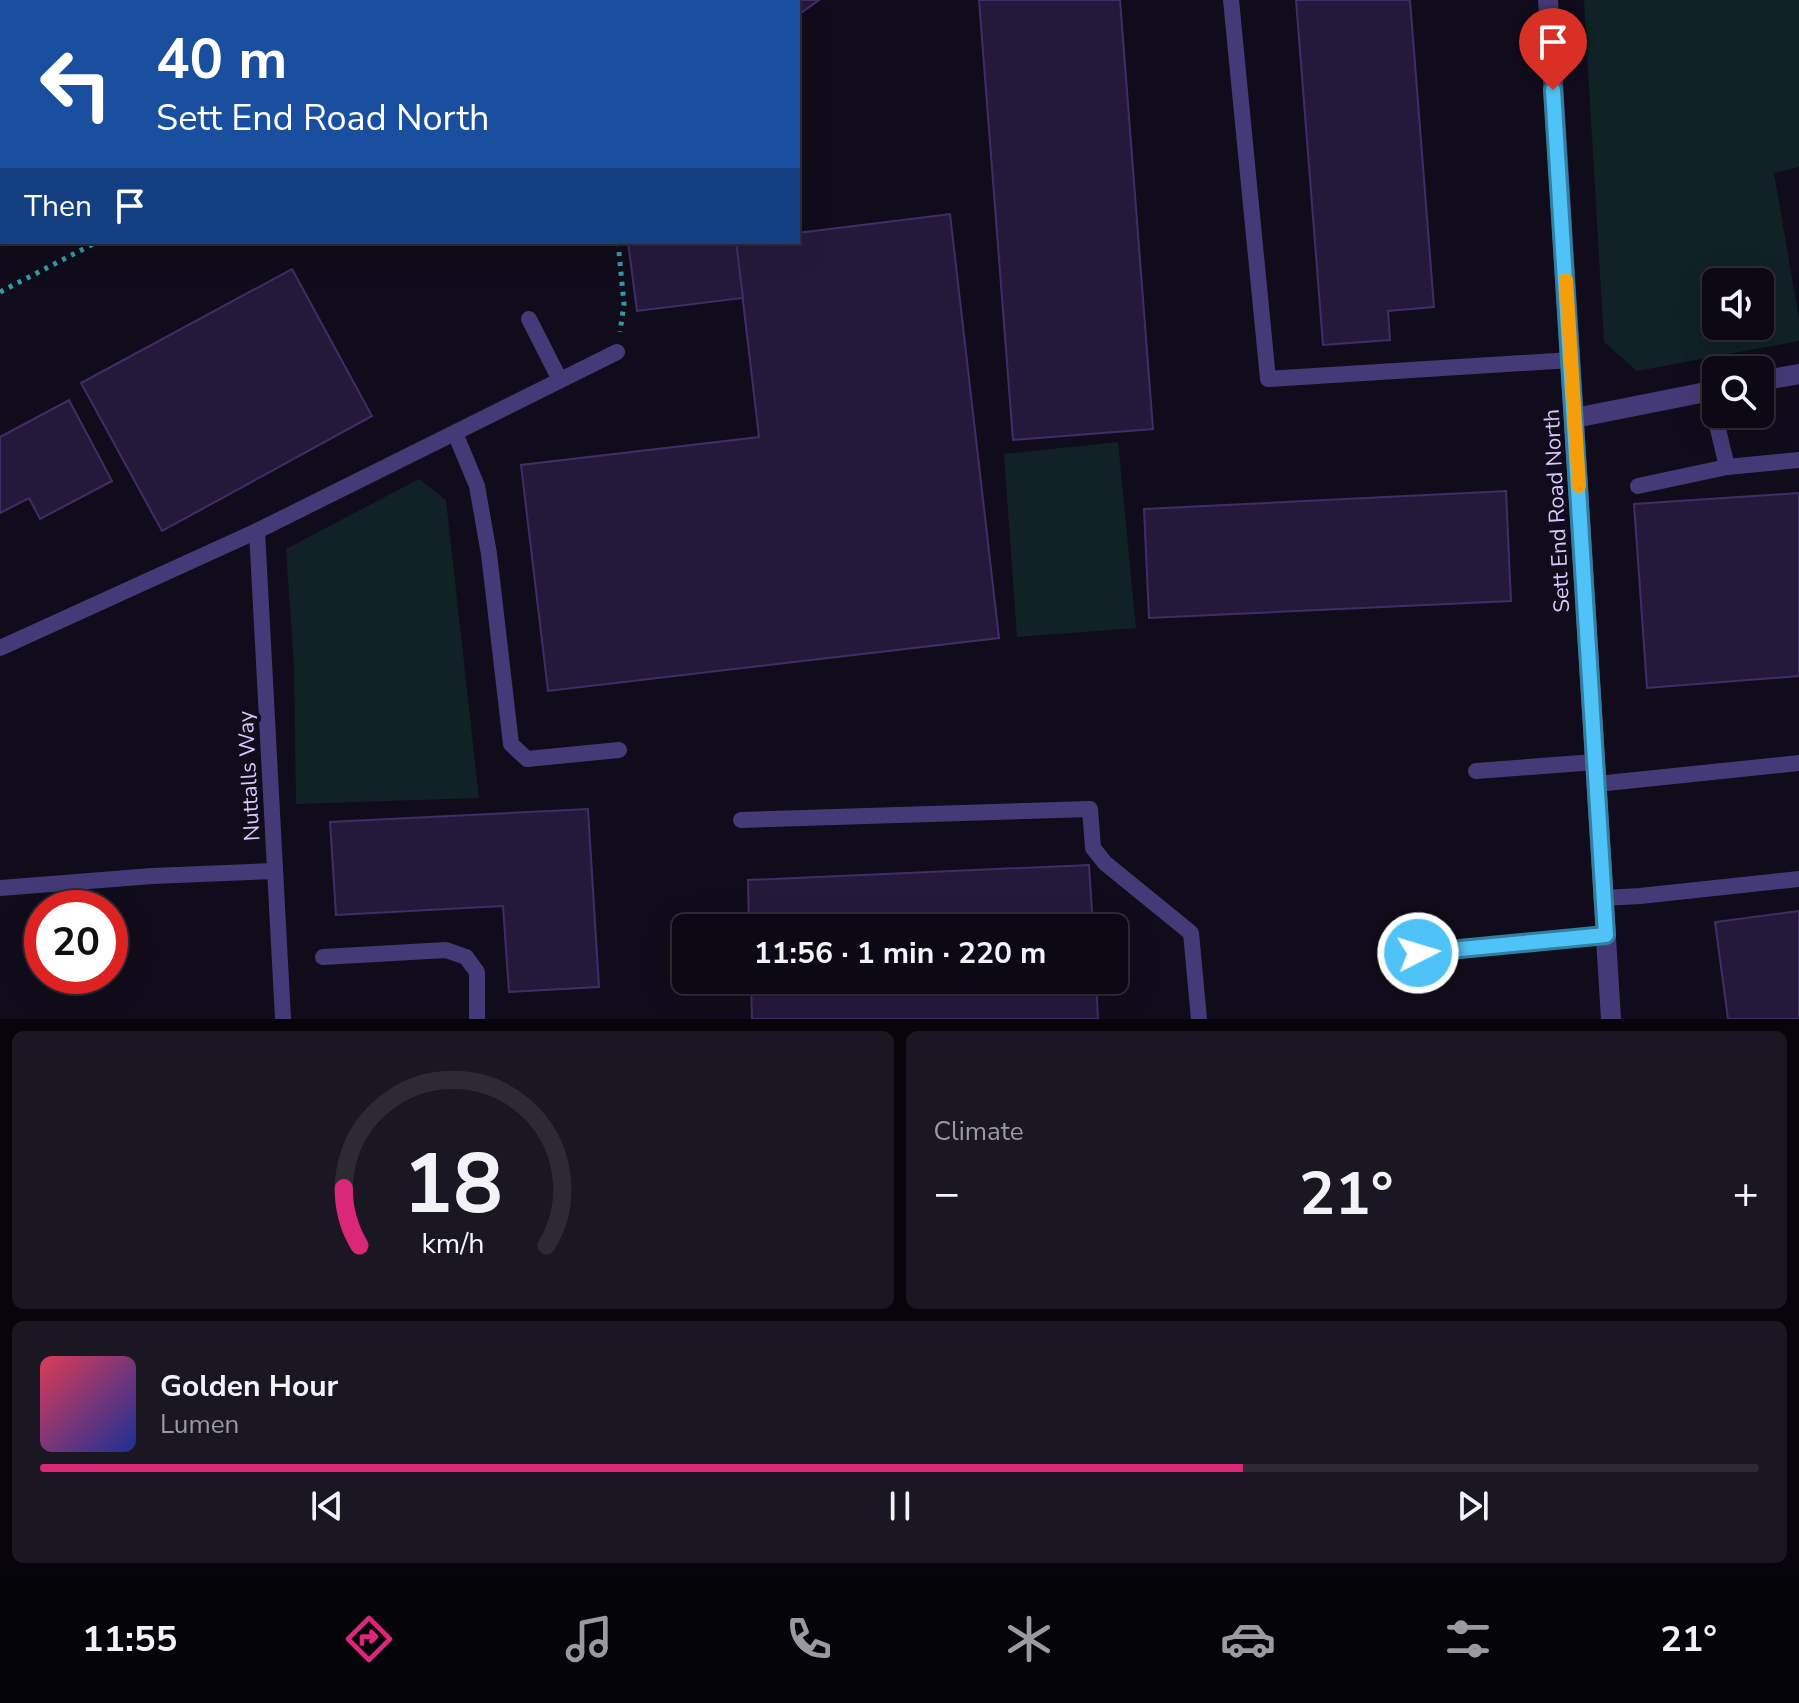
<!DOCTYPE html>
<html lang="en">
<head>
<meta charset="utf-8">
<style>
	:root { --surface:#0d0914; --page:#1b1722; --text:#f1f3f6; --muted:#9a9aa0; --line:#2d2a34; --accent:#db2777 }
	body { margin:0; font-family:"Nunito Sans",sans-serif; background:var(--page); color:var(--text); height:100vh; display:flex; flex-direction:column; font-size:30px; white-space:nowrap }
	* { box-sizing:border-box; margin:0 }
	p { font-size:26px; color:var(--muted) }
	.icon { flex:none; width:44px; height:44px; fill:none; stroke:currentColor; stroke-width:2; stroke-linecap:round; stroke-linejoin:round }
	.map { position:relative; height:1019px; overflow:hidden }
	.details { display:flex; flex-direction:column; gap:12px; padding:12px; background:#07050b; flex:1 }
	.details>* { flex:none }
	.hud { position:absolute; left:0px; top:0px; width:800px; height:244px; box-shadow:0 8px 32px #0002,0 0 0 2px var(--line); background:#1a4fa0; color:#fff; overflow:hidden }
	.tools { position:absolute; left:1702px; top:268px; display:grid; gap:16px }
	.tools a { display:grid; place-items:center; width:72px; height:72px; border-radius:12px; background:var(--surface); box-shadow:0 8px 32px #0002,0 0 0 2px var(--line); font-size:40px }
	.speed { position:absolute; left:24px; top:890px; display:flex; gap:16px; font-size:40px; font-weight:700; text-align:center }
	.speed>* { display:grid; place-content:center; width:104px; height:104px; border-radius:50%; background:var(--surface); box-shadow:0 8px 32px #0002,0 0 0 2px var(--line); line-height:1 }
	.speed .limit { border:12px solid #d22; background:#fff; color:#111 }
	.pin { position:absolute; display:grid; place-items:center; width:68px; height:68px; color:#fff; margin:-82px -34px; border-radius:50% 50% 50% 0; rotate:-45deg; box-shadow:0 0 8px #0007 }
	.pin .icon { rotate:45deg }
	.me { position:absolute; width:88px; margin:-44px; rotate:85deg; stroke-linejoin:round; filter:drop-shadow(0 0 6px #0008) }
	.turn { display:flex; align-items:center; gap:28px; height:168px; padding:0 24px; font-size:36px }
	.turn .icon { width:104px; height:104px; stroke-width:2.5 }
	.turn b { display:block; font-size:56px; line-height:68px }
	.then { display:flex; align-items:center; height:76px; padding:0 24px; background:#0003; gap:16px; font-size:30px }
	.big { font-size:60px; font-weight:700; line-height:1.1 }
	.details .widget { flex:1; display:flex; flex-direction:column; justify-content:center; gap:12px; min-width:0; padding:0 28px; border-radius:12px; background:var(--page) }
	.details .dial { align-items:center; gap:0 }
	.dial svg { height:208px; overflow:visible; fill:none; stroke:var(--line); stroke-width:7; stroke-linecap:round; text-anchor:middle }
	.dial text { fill:var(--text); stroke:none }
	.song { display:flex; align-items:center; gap:24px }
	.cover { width:96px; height:96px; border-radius:12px; background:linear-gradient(135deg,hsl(350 70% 55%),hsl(230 70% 35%)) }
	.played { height:8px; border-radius:4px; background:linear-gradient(90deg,var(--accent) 70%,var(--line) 70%) }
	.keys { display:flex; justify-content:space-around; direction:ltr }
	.heat { display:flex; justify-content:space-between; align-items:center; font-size:44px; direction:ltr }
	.details .tiles { flex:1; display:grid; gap:12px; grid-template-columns:1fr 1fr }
	.widget:last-child { grid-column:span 2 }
	.trip { position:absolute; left:672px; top:914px; width:456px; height:80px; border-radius:12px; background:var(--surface); box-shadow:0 8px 32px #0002,0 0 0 2px var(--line); font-weight:700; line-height:80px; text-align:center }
	.dock { display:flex; height:128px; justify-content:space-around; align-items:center; background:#050408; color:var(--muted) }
	.dock .icon { width:56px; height:56px }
	.dock .active { color:var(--accent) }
	.dock b { font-size:36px; color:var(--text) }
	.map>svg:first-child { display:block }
	.green { fill:#102225; fill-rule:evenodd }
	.building { fill:#25193b; stroke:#412d66; stroke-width:2 }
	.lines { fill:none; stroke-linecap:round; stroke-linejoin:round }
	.path { stroke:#339ba6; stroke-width:5; stroke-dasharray:4 6; stroke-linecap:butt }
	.service { stroke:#453a78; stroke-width:16 }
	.minor { stroke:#453a78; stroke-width:20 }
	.route-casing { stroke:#337fa1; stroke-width:20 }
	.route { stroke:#4fc3f7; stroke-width:14 }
	.slow { stroke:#f59e0b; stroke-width:14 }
	.labels { text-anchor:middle; stroke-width:8; stroke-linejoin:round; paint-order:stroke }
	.street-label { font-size:22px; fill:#d7c9fc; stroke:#110c1b }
</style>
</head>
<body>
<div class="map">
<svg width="1799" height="1019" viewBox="0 0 1799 1019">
	<rect width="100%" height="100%" fill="#110c1b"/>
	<g class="green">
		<polygon points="0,0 391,0 389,2 2,2 2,240 0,241"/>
		<path d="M 1584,0 L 1799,0 L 1799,167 L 1774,173 L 1799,319 L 1799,341 L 1637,371 L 1604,342 ZM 1716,282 L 1760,282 L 1760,326 L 1716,326 Z"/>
		<polygon points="1118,442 1136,628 1017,637 1004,454"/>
		<polygon points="419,479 446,500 479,798 296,804 294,666 286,549"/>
	</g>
	<g class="building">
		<polygon points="777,0 819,0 798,15 798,2 778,2"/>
		<polygon points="979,0 1120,0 1153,429 1013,440"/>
		<polygon points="1296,0 1410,0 1434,307 1388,311 1390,340 1323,345"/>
		<polygon points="950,214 999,638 548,691 521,465 759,437 736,242 798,242 798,233"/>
		<polygon points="628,242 736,242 743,298 637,311"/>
		<polygon points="292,269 372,416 162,531 81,383"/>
		<polygon points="69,400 112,481 40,519 29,498 0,513 0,437"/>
		<polygon points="1506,491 1511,601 1149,618 1144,509"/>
		<polygon points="1799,493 1799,676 1647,688 1634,504"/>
		<polygon points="588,809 599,987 509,992 503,906 336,915 330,822"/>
		<polygon points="1089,865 1093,928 749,928 748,880"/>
		<polygon points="1799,911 1799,1019 1728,1019 1715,922"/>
		<polygon points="751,980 1096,980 1098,1019 752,1019"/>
	</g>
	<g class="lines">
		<g class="path">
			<polyline points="589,0 589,2"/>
			<polyline points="454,2 456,0"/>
			<polyline points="618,242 624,304 620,332"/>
			<polyline points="0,292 97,242"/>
		</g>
		<g class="service">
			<polyline points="1231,0 1268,379 1571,360"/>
			<polyline points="529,319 560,380"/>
			<polyline points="1709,391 1727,467"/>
			<polyline points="455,433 477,486 489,554 511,744 527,759 619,750"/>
			<polyline points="1638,486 1727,467 1799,460"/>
			<polyline points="257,531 283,1019"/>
			<polyline points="0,648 257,531 617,352"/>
			<polyline points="1476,771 1595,762"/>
			<polyline points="1597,784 1799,763"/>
			<polyline points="741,820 1090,809 1093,848 1105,863 1191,933 1199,1019"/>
			<polyline points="0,888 152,876 275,871"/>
			<polyline points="1603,898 1640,896 1799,879"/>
			<polyline points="1418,953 1606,935"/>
			<polyline points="323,957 446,950 466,957 477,972 477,1019"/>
		</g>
		<g class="minor">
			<polyline points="1548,0 1611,1019"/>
			<polyline points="1760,381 1799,374"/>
			<polyline points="1575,418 1716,390"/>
		</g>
	</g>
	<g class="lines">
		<g class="route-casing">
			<polyline id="route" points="1418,953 1606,935 1553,90"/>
		</g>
		<use href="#route" class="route"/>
		<polyline class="slow" points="1566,280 1579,486"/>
	</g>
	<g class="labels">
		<g class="street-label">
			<text transform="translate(1556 511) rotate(-93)" y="8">Sett End Road North</text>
			<text transform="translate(248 776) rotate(-93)" y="8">Nuttalls Way</text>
		</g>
	</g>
</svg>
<div class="tools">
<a><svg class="icon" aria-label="sound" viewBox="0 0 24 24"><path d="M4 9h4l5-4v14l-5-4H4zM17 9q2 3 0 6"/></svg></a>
<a><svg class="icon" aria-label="search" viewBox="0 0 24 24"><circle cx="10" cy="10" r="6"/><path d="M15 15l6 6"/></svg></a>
</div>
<div class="speed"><div class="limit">20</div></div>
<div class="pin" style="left:1553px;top:90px;background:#d93025"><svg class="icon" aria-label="arrive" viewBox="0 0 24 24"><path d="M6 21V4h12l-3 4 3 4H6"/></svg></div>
<svg class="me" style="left:1418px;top:953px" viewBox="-20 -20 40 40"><circle r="17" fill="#4fc3f7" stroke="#fff" stroke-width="3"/><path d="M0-11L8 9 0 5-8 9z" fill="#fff"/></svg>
<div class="trip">11:56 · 1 min · 220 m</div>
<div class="hud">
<div class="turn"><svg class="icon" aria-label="left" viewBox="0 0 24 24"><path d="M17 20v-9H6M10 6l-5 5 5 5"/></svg><div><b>40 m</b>Sett End Road North</div></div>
<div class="then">Then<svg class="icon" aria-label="arrive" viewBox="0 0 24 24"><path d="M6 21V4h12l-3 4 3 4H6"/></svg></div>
</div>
</div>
<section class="details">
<div class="tiles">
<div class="widget dial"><svg viewBox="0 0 100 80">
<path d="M14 69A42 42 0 1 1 86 69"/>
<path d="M14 69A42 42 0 0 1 8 47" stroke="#db2777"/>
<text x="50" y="56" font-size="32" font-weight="700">18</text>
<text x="50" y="72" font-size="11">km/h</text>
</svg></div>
<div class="widget"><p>Climate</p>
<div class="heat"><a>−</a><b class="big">21°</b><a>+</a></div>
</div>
<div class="widget">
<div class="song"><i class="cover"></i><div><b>Golden Hour</b><p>Lumen</p></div></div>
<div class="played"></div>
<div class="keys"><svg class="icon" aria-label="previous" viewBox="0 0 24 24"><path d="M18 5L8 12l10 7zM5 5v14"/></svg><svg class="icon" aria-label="pause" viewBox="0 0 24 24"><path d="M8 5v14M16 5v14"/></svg><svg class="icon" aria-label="next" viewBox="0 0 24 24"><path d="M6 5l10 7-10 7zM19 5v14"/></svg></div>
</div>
</div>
</section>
<nav class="dock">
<b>11:55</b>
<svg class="icon active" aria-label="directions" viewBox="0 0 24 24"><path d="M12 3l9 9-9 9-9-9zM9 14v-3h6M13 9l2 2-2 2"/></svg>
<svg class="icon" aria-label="music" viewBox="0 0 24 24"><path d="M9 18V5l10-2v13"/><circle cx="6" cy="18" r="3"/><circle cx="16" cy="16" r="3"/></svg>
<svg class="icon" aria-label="phone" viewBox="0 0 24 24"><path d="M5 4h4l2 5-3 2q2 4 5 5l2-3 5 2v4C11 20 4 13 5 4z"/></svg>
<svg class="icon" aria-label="climate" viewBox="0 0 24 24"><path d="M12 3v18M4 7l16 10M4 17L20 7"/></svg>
<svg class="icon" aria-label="car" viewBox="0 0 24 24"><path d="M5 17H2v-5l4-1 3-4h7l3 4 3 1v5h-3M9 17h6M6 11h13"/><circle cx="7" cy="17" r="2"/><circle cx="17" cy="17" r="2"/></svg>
<svg class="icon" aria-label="filters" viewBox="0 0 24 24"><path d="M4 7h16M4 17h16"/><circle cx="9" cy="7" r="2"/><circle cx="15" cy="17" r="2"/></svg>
<b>21°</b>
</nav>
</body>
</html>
